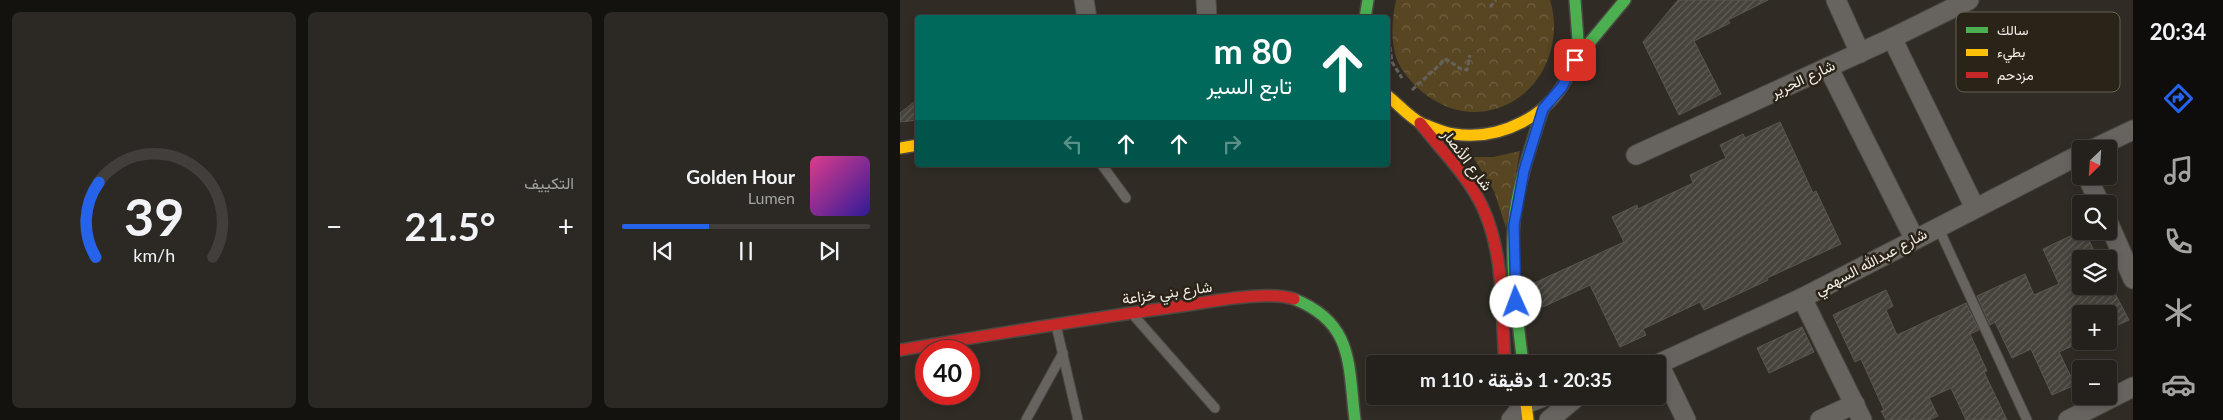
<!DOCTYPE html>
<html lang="ar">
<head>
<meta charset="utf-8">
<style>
	:root { --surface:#24211c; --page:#2c2925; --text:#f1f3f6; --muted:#a3a3a3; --line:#413e3b; --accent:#2563eb }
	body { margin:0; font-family:Lato,Vazirmatn,sans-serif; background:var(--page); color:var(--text); direction:rtl; height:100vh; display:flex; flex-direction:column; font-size:19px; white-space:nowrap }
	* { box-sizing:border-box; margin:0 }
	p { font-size:16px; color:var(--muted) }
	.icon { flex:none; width:28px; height:28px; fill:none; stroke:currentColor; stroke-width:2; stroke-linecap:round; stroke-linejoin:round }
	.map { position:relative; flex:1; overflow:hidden; direction:ltr }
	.panel { display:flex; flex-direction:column; gap:12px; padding:12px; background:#14120f; width:900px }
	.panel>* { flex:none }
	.banner { position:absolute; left:15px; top:15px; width:475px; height:152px; border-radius:5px; box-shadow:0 2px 8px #0003,0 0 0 1px var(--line); direction:rtl; background:#00695c; color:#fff; overflow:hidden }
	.needle { width:32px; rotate:205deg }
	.fabs { position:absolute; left:1172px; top:140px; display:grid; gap:10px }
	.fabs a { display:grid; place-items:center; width:45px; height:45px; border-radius:5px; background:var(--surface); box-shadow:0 2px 8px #0003,0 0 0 1px var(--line); font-size:25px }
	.speed { position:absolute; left:15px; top:340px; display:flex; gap:10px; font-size:25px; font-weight:700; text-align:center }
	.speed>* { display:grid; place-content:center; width:65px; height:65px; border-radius:50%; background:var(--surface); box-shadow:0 2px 8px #0003,0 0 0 1px var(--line); line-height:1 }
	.speed .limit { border:8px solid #d22; background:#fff; color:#111 }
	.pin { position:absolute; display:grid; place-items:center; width:42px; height:42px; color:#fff; margin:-21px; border-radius:10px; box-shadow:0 2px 8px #0006 }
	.me { position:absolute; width:55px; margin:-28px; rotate:358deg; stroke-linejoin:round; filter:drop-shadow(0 0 4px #0008) }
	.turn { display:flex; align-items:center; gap:18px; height:105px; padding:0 15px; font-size:22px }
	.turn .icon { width:65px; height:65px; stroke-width:2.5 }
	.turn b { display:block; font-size:35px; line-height:42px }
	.lanes { display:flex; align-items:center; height:48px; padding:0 15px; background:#0003; justify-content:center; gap:25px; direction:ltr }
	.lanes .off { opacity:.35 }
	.big { font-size:38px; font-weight:700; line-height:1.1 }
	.panel .widget { flex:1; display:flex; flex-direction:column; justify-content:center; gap:8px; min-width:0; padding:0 18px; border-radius:8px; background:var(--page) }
	.panel .dial { align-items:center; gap:0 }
	.dial svg { height:130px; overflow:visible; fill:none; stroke:var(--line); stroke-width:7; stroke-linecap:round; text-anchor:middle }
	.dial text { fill:var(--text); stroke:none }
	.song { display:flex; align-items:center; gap:15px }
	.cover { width:60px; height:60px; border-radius:8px; background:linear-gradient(135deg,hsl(330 70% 55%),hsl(250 70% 35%)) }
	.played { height:5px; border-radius:2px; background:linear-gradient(90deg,var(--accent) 35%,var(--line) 35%) }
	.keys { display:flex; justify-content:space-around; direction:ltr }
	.heat { display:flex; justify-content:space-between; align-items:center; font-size:28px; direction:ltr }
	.panel .tiles { flex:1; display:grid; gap:12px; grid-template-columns:repeat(3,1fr) }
	.trip { position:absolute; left:466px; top:355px; width:300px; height:50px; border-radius:5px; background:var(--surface); box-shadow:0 2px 8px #0003,0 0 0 1px var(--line); font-weight:700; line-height:50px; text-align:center; direction:rtl }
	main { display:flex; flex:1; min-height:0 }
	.tab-bar { display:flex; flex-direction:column; width:90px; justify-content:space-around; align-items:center; background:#0e0d0b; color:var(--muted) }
	.tab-bar .icon { width:35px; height:35px }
	.tab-bar .current { color:var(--accent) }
	.tab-bar b { font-size:22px; color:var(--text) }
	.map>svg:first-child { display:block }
	.park { fill:url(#park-crowns) }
	.building { fill:url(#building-hatch); stroke:#595650 }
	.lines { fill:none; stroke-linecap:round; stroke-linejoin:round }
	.lane-casing { stroke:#4b4842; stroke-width:11 }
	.street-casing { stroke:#4b4842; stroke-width:21 }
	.fast-casing { stroke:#4b4842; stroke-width:14 }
	.slow-casing { stroke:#4b4842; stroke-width:14 }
	.jam-casing { stroke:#4b4842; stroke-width:14 }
	.path { stroke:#65625c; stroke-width:3; stroke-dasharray:5 2.5; stroke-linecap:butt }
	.lane { stroke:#676460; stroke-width:9 }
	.street { stroke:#676460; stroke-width:19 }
	.fast { stroke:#4caf50; stroke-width:11 }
	.slow { stroke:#ffc107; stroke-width:11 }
	.jam { stroke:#c62828; stroke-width:11 }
	.route-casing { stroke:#184099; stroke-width:12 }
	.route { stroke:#2563eb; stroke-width:9 }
	.labels { text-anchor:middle; stroke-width:5; stroke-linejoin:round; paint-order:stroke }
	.street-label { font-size:15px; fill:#f3eee7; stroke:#2a2318 }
	.key { fill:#2a2318; stroke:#666056; stroke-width:1 }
	.key-label { font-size:14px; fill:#f3eee7 }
</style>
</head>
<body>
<main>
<nav class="tab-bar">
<b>20:34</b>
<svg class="icon current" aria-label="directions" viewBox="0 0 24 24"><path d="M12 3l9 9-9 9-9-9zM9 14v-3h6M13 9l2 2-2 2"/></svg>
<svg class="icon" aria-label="music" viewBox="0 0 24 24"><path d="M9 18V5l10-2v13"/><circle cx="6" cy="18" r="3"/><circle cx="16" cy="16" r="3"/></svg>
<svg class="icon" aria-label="phone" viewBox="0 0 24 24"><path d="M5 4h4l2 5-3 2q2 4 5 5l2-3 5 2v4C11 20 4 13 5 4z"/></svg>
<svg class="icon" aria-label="climate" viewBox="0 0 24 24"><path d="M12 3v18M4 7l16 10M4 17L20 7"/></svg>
<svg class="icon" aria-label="car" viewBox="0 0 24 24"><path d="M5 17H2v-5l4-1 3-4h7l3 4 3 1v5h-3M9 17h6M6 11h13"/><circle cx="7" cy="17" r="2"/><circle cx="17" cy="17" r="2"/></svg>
</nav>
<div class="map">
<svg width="1233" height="420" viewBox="0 0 1233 420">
	<defs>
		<pattern id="park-crowns" width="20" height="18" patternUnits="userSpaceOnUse" patternTransform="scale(1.25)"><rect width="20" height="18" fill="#584522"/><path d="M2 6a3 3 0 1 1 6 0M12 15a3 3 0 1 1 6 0" fill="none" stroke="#706042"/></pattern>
		<pattern id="building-hatch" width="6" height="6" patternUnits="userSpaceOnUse" patternTransform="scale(1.25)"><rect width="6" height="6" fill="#46433d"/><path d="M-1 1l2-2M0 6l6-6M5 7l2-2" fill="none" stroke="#615e59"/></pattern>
	</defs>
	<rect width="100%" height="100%" fill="#302c25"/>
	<g class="park">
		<path d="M 496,0 L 650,0 C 666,51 633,110 576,112 C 544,113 510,89 497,60 C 490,41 492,19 496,0 Z"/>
		<polygon points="620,151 606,228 594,191 573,157 593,157"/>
	</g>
	<g class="building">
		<polygon points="778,0 868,0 828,20 830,23 794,41 821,94 779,115 743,42"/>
		<polygon points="18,99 18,120 0,122 0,113"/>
		<polygon points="880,122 913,193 916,191 941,244 867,278 868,280 804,310 800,302 743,329 746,335 720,347 690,285 643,307 632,284 724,242 712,217 737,205 738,209 793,183 790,175 826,158 820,145 843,134 845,138"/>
		<polygon points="1181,231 1185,231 1194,251 1181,258 1181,286 1211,286 1229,320 1209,329 1209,314 1181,314 1181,342 1159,352 1175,385 1152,395 1131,349 1112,358 1095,322 1090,325 1077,296 1125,274 1134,295 1159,284 1143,249"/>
		<polygon points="986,290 993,306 986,310 997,335 1066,303 1079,330 1070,334 1087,371 1084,372 1107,420 1066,420 1051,388 1029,398 1038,416 1029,420 986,420 981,411 984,410 961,359 955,362 933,315"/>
		<polygon points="902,327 914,352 869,373 857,348"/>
	</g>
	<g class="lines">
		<g class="lane-casing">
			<g id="lane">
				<polyline points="202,165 226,198"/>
				<polyline points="1038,227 1127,420"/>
				<polyline points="235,317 315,408"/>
				<polyline points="156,325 178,420"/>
				<polyline points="126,420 163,353"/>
			</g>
		</g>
		<g class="street-casing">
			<g id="street">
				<polyline points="184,0 187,18"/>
				<polyline points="306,0 307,18"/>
				<polyline points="936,0 960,53"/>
				<polyline points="992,38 1075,208"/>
				<polyline points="928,67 1014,238"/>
				<polyline points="1193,149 1233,130"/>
				<polyline points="736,155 992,38 1069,0"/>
				<polyline points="1187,176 1200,204"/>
				<polyline points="1209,224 1233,279"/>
				<polyline points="902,298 962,420"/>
				<polyline points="758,364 902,298 1181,154"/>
				<polyline points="759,364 786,420"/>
				<polyline points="611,420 625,404 646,396"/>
				<polyline points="649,420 678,396"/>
				<polyline points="920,420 955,404"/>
				<polyline points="1168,420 1233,387"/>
			</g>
		</g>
		<g class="fast-casing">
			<g id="fast">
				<polyline points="465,18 468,0"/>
				<polyline points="675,60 725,0"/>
				<polyline points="669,73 678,40 675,0"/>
				<path d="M 394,299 C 454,323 448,364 455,420"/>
				<path d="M 623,364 C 617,314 609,262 615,212 C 620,177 632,143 643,109"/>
			</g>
		</g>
		<g class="slow-casing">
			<g id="slow">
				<path d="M 488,96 C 498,104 509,117 521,123 C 531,127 544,133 554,134 C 600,141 651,116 669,73"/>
				<polyline points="0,148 18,145"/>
				<polyline points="625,396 628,420"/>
			</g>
		</g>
		<g class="jam-casing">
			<g id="jam">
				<path d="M 520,123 C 541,150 567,175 582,206 C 605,254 601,312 605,364"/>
				<path d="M 0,350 C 94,334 187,319 281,306 C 310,302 368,290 394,299"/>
			</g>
		</g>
		<g class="path">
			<polyline points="590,7 596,0"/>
			<polyline points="488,27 488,18"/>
			<polyline points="488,32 492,62 502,78"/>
			<polyline points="512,90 546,59 561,69 567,70 570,55"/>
		</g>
		<use href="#lane" class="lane"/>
		<use href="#street" class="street"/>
		<use href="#fast" class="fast"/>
		<use href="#slow" class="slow"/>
		<use href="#jam" class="jam"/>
	</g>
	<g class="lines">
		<g class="route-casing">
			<polyline id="route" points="616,302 614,225 624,171 643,109 662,87 675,60"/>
		</g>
		<use href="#route" class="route"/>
	</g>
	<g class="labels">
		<g class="street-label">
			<text transform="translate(903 79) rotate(-25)" y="5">شارع الحرير</text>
			<text transform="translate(567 160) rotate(53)" y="5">شارع الأنصار</text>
			<text transform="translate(971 262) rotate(-28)" y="5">شارع عبدالله السهمي</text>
			<text transform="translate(267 293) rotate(-8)" y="5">شارع بني خزاعة</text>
		</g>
	</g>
	<rect x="1056" y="12" width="164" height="80" rx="8" class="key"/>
	<rect x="1066" y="27" width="22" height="6" fill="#4caf50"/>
	<rect x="1066" y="49" width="22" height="7" fill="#ffc107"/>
	<rect x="1066" y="72" width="22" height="6" fill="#c62828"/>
	<g class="key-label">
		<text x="1097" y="35">سالك</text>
		<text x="1097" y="57">بطيء</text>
		<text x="1097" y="80">مزدحم</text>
	</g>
</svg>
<div class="fabs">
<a><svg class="needle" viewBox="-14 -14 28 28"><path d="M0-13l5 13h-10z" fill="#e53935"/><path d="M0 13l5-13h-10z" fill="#a3a3a3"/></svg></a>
<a><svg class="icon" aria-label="search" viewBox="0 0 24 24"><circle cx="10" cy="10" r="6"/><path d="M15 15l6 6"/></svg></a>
<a><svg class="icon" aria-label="layers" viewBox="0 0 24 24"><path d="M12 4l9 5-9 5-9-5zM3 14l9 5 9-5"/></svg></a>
<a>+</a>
<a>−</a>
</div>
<div class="speed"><div class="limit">40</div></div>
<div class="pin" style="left:675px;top:60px;background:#d93025"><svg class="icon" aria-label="arrive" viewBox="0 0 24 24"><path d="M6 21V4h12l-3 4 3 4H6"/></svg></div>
<svg class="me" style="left:616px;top:302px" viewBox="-20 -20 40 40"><circle r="19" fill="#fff"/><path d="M0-13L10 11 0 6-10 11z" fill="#2563eb"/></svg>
<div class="trip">20:35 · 1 دقيقة · 110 m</div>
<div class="banner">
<div class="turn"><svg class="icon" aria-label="ahead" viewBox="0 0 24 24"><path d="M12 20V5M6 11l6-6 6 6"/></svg><div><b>80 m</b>تابع السير</div></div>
<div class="lanes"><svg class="icon off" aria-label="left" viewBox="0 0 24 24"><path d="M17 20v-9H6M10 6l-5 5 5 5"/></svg><svg class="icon" aria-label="ahead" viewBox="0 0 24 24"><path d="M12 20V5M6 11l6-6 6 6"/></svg><svg class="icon" aria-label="ahead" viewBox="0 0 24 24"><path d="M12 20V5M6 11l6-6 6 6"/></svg><svg class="icon off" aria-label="right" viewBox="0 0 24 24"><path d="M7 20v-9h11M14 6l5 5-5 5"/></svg></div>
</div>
</div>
<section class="panel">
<div class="tiles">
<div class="widget">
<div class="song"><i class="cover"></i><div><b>Golden Hour</b><p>Lumen</p></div></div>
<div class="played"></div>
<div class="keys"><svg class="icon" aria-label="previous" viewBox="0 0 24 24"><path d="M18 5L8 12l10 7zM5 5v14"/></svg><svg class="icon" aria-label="pause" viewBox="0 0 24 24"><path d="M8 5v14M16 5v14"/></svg><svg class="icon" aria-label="next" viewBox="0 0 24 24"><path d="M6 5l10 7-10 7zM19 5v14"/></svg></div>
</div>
<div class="widget"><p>التكييف</p>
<div class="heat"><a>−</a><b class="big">21.5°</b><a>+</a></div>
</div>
<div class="widget dial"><svg viewBox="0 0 100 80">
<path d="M14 69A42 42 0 1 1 86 69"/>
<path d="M14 69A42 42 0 0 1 16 23" stroke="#2563eb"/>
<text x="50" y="56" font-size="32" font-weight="700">39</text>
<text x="50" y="72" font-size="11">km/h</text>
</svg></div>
</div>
</section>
</main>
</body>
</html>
